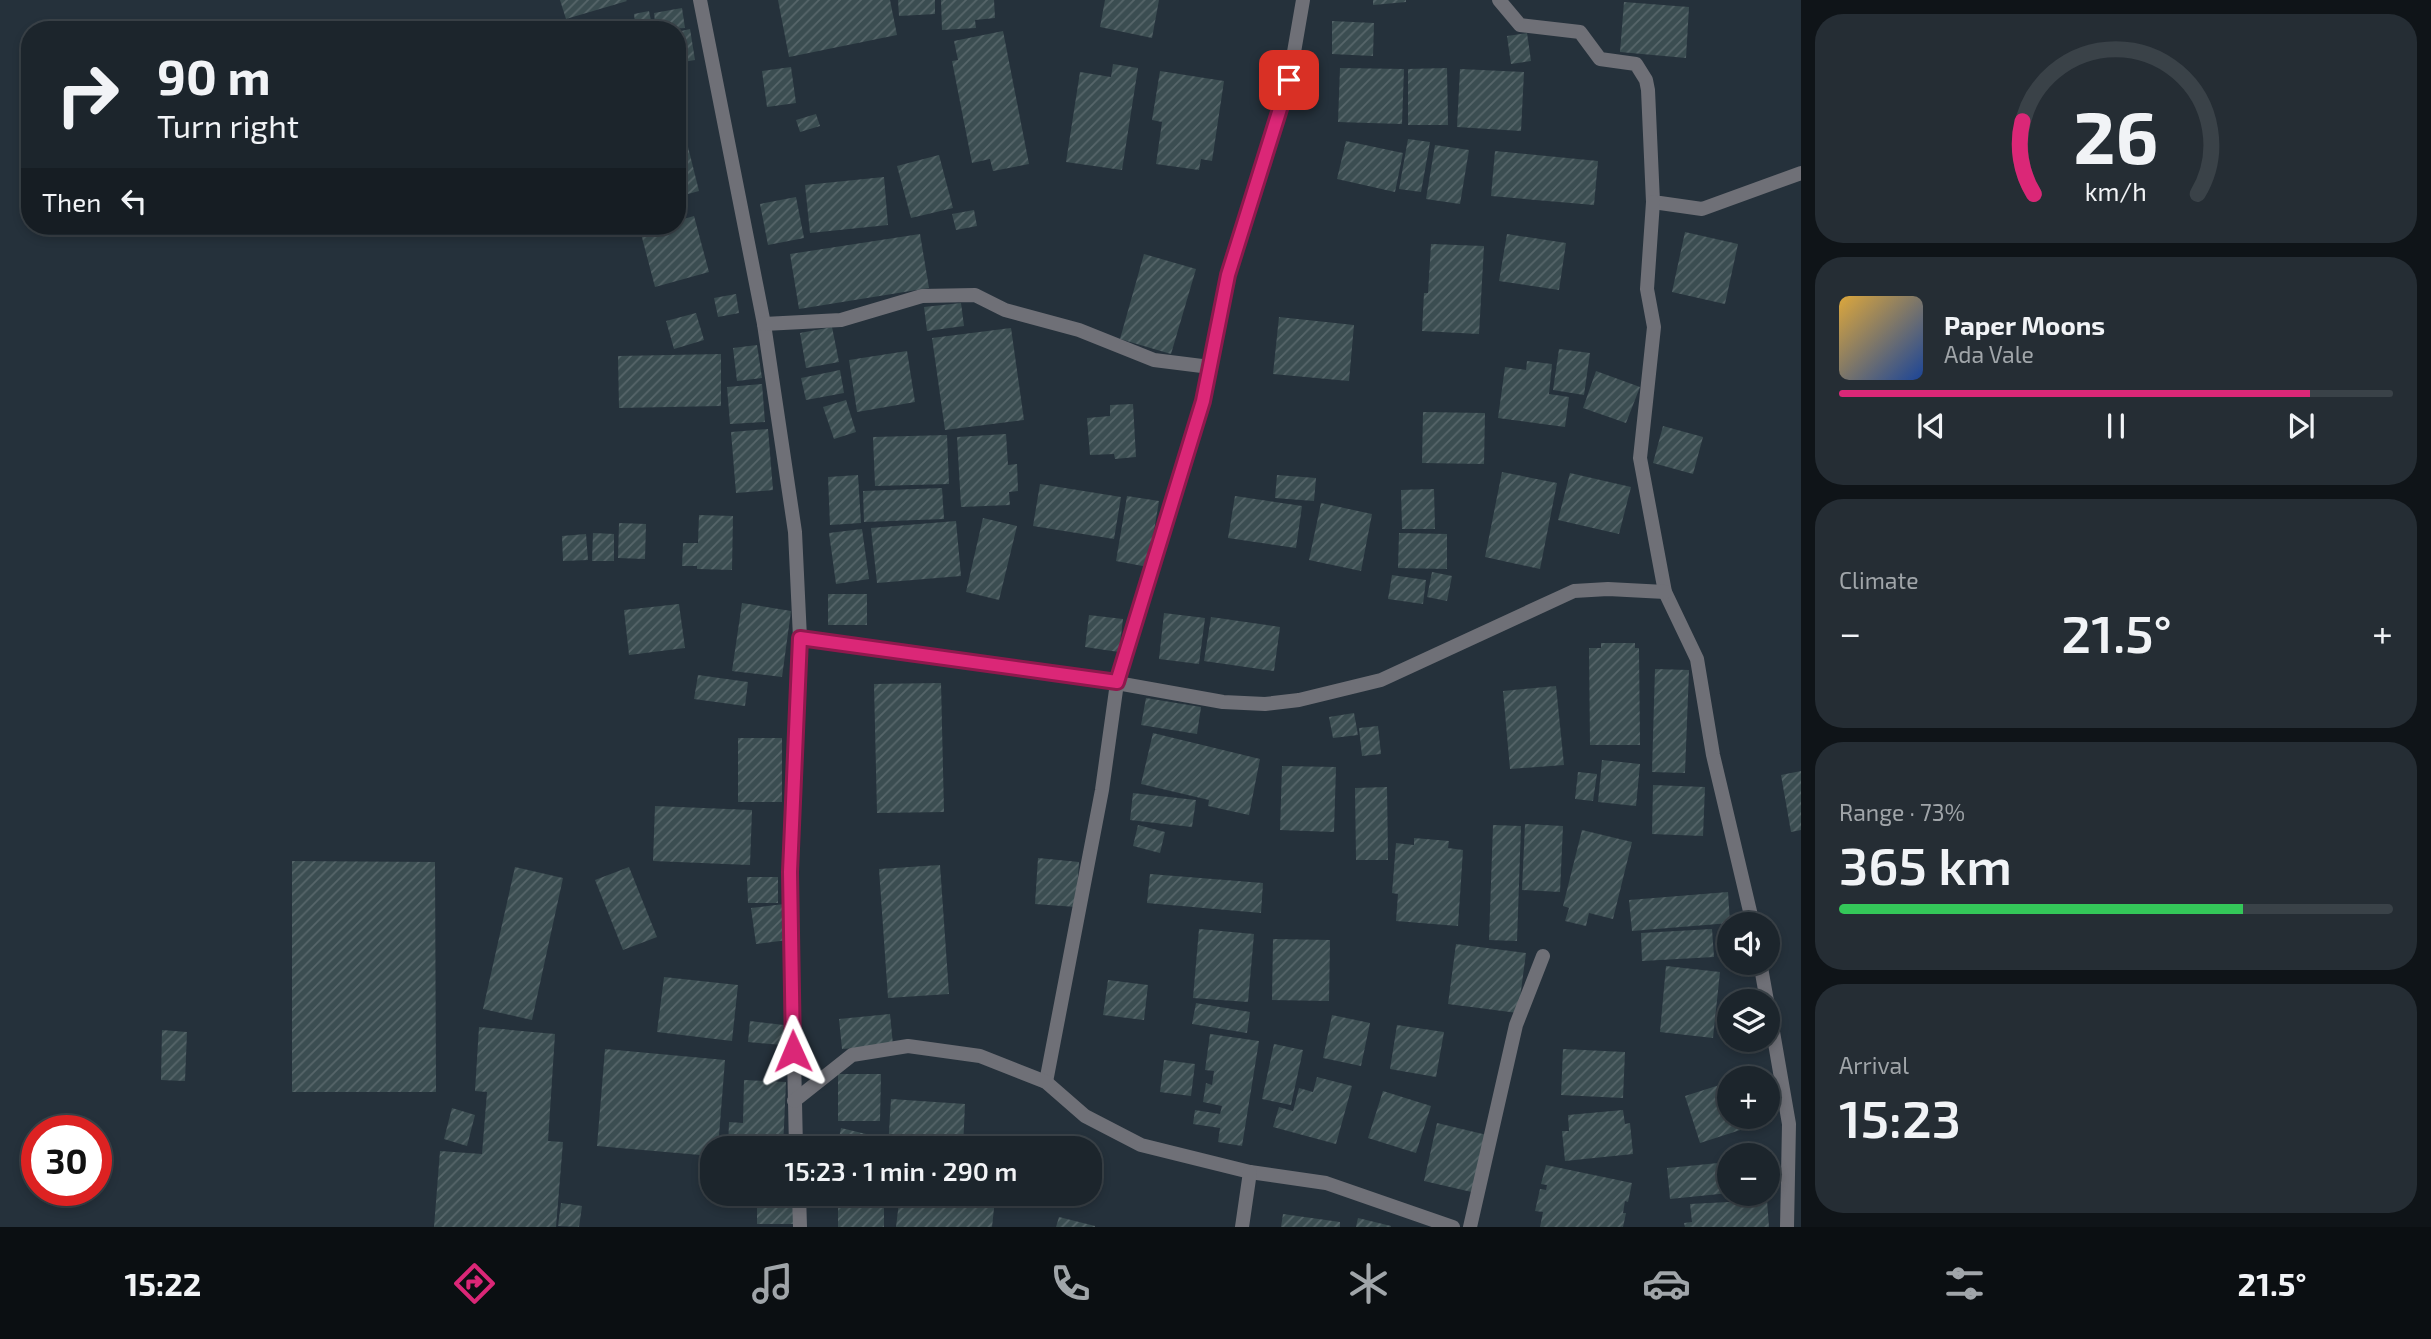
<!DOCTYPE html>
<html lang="en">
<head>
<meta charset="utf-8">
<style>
	:root { --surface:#1c252c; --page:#252d34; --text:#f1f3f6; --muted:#a0a5a9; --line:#3a4248; --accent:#db2777 }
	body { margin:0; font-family:"Exo 2",sans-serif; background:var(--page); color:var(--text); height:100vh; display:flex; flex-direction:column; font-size:26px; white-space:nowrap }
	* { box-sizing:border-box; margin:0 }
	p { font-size:23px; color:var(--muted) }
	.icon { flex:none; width:38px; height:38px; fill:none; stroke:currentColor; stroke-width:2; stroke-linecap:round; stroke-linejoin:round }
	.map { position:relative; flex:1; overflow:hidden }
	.side { display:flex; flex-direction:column; gap:14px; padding:14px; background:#0f1418; width:630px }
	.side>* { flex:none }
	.guide { position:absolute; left:21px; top:21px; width:665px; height:214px; border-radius:28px; box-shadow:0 4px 10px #0003,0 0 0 2px var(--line); background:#1c252c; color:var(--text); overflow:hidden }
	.controls { position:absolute; left:1717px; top:912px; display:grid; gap:14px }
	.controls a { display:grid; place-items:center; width:63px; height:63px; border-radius:50%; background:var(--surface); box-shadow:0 4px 10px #0003,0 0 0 2px var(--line); font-size:35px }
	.speed { position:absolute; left:21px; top:1115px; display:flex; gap:14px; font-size:35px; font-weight:700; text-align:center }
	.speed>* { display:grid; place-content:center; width:91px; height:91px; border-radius:50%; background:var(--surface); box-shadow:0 4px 10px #0003,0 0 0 2px var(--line); line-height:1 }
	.speed .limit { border:10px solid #d22; background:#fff; color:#111 }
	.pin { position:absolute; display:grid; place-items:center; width:60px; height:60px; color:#fff; margin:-30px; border-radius:14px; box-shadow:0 4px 10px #0006 }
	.me { position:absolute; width:77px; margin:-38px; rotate:359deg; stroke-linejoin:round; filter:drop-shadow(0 0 5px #0008) }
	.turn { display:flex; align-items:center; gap:24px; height:147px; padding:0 21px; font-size:32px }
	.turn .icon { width:91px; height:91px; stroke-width:2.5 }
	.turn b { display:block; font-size:49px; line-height:60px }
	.then { display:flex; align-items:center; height:66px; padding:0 21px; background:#0003; gap:14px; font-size:26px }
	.big { font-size:52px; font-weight:600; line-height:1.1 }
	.side .widget { flex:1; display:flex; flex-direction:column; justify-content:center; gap:10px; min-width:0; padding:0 24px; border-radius:28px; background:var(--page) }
	.side .dial { align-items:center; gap:0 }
	.dial svg { height:182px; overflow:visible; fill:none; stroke:var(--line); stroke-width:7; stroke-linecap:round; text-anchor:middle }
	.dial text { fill:var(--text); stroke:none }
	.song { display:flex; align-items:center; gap:21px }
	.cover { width:84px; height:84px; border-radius:10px; background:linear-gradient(135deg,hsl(40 70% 55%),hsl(220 70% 35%)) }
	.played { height:7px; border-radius:4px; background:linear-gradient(90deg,var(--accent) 85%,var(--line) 85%) }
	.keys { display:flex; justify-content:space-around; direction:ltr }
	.heat { display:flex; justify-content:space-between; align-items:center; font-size:38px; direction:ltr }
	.charge { height:10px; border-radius:5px; background:linear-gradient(90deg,#34c759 73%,var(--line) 0) }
	.trip { position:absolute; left:700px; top:1136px; width:402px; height:70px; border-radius:28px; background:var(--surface); box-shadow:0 4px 10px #0003,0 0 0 2px var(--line); font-weight:600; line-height:70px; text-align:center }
	.dock { display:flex; height:112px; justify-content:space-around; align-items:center; background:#0b0f12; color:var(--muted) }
	.dock .icon { width:49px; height:49px }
	.dock .current { color:var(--accent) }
	.dock b { font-size:32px; color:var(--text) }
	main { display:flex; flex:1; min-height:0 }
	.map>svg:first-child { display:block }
	.building { fill:url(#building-hatch) }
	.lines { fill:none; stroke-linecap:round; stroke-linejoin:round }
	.street { stroke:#6f7077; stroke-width:14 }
	.route-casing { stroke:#8e194d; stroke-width:18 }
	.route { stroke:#db2777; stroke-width:12 }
</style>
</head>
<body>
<main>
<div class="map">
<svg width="1801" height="1227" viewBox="0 0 1801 1227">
	<defs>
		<pattern id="building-hatch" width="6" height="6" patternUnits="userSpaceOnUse" patternTransform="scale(1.75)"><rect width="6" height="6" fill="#3b4d51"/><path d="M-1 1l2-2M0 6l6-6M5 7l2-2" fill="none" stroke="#57666a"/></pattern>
	</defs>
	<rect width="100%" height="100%" fill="#25313b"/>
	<g class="building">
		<polygon points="560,0 626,0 627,1 566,19"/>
		<polygon points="778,0 890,0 897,35 789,57"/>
		<polygon points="898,0 935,0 935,14 899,16"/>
		<polygon points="941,0 994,0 995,18 975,20 976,28 942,30"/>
		<polygon points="1105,0 1159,0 1152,38 1100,27"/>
		<polygon points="1373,0 1406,0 1406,2 1373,5"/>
		<polygon points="1624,2 1689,7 1686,58 1620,52"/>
		<polygon points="682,8 685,28 656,30 654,13"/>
		<polygon points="649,11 653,30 636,30 634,14"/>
		<polygon points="1332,21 1374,23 1373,56 1332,54"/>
		<polygon points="690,29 695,60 677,63 677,32"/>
		<polygon points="1003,31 1029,164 993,171 990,159 972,163 952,61 958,60 954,41"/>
		<polygon points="1527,33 1531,61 1511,64 1507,36"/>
		<polygon points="1113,64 1138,68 1122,170 1066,162 1080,72 1111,77"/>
		<polygon points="791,67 796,103 767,107 762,71"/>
		<polygon points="1340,68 1404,69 1402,124 1338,122"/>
		<polygon points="1447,68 1448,125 1408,125 1408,69"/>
		<polygon points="1460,69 1524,72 1521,131 1457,127"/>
		<polygon points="1160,71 1224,81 1212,161 1201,159 1199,170 1156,164 1162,122 1152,120"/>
		<polygon points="816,114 820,126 800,132 796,120"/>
		<polygon points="1408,139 1430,142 1421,192 1399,189"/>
		<polygon points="1346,141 1403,153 1395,192 1337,179"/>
		<polygon points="687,143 699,191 677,197 677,146"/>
		<polygon points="1435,145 1469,150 1460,204 1426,199"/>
		<polygon points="1495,151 1598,161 1594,205 1491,196"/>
		<polygon points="939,155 953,208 911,218 897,166"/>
		<polygon points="884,177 888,225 810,233 805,185"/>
		<polygon points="796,197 804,238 768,245 760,204"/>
		<polygon points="974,210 977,226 956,230 952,214"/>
		<polygon points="694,216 709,272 655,287 640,230 658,226 677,226 677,221"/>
		<polygon points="1685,232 1738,244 1725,304 1672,292"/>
		<polygon points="920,234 929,288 799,309 790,254"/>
		<polygon points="1507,234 1566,243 1559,290 1499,281"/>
		<polygon points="1431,244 1484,246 1479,334 1422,331 1424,293 1428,293"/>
		<polygon points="1144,254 1196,269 1171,354 1120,339"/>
		<polygon points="736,294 739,313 718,317 714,298"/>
		<polygon points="961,303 964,326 927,331 924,307"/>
		<polygon points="696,313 704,340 674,349 666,321"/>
		<polygon points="1279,317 1354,325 1349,381 1273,374"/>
		<polygon points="832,327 839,362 806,368 800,333"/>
		<polygon points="1011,328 1024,420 945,430 932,338"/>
		<polygon points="757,345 762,378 737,381 733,348"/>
		<polygon points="1559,349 1590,353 1584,395 1553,390"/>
		<polygon points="907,351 915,402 857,412 849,360"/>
		<polygon points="721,354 721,406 619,408 618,356"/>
		<polygon points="1527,361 1552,364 1549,394 1569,397 1565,427 1498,418 1505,367 1526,370"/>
		<polygon points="840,370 844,393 806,400 801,378"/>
		<polygon points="1596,371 1640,387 1626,423 1583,408"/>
		<polygon points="762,384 765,422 730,424 727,387"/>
		<polygon points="846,400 856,432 834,439 823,407"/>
		<polygon points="1133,404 1136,457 1115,459 1114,454 1090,455 1087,418 1110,416 1110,405"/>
		<polygon points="1423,412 1485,413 1484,464 1422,463"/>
		<polygon points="1663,426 1703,437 1693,474 1653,463"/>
		<polygon points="768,429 773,490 736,493 731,432"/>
		<polygon points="1006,434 1008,465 1017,464 1018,491 1009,492 1010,505 961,507 957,437"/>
		<polygon points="947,435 949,484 875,486 873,437"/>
		<polygon points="1502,472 1557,483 1540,569 1485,557"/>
		<polygon points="1570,473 1631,487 1619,534 1558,520"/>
		<polygon points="858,475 861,523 830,525 828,477"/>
		<polygon points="1277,475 1316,478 1314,501 1275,498"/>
		<polygon points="1040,484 1121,497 1114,539 1033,526"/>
		<polygon points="942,488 944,519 864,522 863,491"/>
		<polygon points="1434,489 1435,529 1402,529 1401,490"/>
		<polygon points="1127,496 1159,501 1148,567 1116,561"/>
		<polygon points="1235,496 1302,506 1296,548 1228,538"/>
		<polygon points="1321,503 1372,514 1361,571 1309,560"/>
		<polygon points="699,515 733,516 732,570 697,569 697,566 682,566 683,543 698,543"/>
		<polygon points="983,518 1017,526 999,600 966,592"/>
		<polygon points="956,521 961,576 877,583 871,528"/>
		<polygon points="619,523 646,524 645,559 618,558"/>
		<polygon points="862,529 869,579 836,584 829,533"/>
		<polygon points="593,533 614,534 614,561 592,561"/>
		<polygon points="1399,533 1447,534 1447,569 1398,568"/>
		<polygon points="586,534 588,560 563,561 562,536"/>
		<polygon points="1432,572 1452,576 1447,601 1427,597"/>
		<polygon points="1392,575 1426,580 1423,604 1388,599"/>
		<rect x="828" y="594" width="39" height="31"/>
		<polygon points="742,603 791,611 782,677 732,671"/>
		<polygon points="679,604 685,648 629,655 624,610"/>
		<polygon points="1164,613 1205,618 1199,664 1159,659"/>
		<polygon points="1089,615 1123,619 1119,652 1085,647"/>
		<polygon points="1211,617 1280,627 1274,671 1204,661"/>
		<polygon points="1601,643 1635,643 1635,648 1639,648 1640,745 1590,745 1589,648 1601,648"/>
		<polygon points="1655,669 1689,670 1685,773 1652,772"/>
		<polygon points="698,675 748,682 745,706 694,699"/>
		<polygon points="941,683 944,812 877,813 874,684"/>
		<polygon points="1556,686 1564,765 1510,769 1503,691"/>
		<polygon points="1146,698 1201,707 1197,734 1141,725"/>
		<polygon points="1354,713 1358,735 1333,738 1329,717"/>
		<polygon points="1378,726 1381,754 1362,756 1359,728"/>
		<polygon points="1153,733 1260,759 1249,815 1208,806 1209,800 1141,784"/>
		<rect x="738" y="738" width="44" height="64"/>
		<polygon points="1602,760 1640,764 1636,806 1598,802"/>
		<polygon points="1282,766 1336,767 1334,832 1280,830"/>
		<polygon points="1801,771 1801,830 1791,832 1781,775"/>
		<polygon points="1578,772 1597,774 1593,801 1575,799"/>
		<polygon points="1653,785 1705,787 1703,836 1652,834"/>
		<polygon points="1387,787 1388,860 1356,860 1355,788"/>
		<polygon points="1133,793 1196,800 1192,827 1130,820"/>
		<polygon points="655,806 752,810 750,865 653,861"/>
		<polygon points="1525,824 1563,826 1560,892 1522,890"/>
		<polygon points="1138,825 1165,832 1160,853 1133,846"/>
		<polygon points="1493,825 1521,826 1517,941 1489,940"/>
		<polygon points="1582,830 1632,842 1613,919 1589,913 1586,926 1565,921 1569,908 1563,906"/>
		<polygon points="1414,838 1449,841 1448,848 1463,850 1458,926 1396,921 1398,894 1392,893 1396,843 1414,845"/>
		<polygon points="1038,858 1079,862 1076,907 1035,904"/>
		<polygon points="292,861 435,862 436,1092 292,1092"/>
		<polygon points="940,865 949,994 888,998 879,869"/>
		<polygon points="515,867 563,878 532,1020 483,1009"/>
		<polygon points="629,867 657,937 623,950 595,880"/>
		<polygon points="1150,874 1263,883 1261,913 1147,903"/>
		<polygon points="747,877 778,877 778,903 748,903"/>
		<polygon points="1728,892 1730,923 1632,931 1629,900"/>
		<polygon points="784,904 788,940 756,944 751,908"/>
		<polygon points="1199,929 1254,934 1248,1002 1193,998"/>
		<polygon points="1712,929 1714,957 1642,961 1641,933"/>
		<polygon points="1273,939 1330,940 1329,1001 1272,1000"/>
		<polygon points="1456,944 1526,953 1518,1013 1448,1004"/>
		<polygon points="1666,966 1720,972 1713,1038 1660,1032"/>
		<polygon points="664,977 738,985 732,1041 657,1032"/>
		<polygon points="1108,980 1148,985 1144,1020 1103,1015"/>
		<polygon points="1196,1003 1250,1012 1247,1033 1192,1024"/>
		<polygon points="890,1014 893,1045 842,1049 839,1019"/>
		<polygon points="1332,1015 1370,1023 1361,1066 1323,1058"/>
		<polygon points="750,1021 784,1025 782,1045 748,1042"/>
		<polygon points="1397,1025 1444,1032 1436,1077 1390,1069"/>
		<polygon points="479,1027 555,1034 548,1141 563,1142 556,1227 434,1227 440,1151 482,1154 487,1092 475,1091"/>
		<polygon points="162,1030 187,1032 185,1081 161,1080"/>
		<polygon points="1210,1034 1259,1041 1242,1146 1218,1142 1220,1128 1193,1124 1195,1110 1220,1114 1222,1106 1203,1102 1206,1083 1212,1085 1214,1071 1205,1070"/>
		<polygon points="1274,1044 1303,1050 1291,1105 1262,1099"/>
		<polygon points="605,1049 725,1060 718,1148 712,1148 712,1156 597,1146"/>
		<polygon points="1563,1049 1625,1052 1623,1098 1561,1095"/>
		<polygon points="1164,1060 1195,1064 1191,1096 1160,1092"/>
		<polygon points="838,1074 881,1074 880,1121 838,1121"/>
		<polygon points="1317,1077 1352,1086 1336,1144 1273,1127 1279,1107 1293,1111 1299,1088 1313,1092"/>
		<polygon points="744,1080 786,1082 783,1148 728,1148 729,1122 743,1123"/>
		<polygon points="1729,1082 1729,1116 1760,1116 1762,1123 1700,1143 1685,1096"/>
		<polygon points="1383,1091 1431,1106 1416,1153 1368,1138"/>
		<polygon points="891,1099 965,1104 963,1148 888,1148"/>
		<polygon points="452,1108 475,1115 467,1146 444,1139"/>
		<polygon points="1623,1110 1625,1124 1630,1123 1633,1154 1565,1161 1562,1131 1569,1131 1568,1115"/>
		<polygon points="1437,1123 1491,1136 1476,1193 1424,1181"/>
		<polygon points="841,1128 887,1139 885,1148 837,1148"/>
		<polygon points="1729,1162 1729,1193 1670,1199 1667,1168"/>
		<polygon points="1546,1165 1632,1183 1628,1202 1625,1201 1623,1213 1626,1213 1623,1227 1540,1227 1543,1212 1535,1211 1540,1189 1546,1190 1547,1185 1541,1184"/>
		<rect x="757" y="1194" width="36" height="30"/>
		<rect x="838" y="1194" width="46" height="33"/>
		<polygon points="900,1194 954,1194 995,1199 992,1227 896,1227"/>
		<polygon points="1767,1200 1769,1227 1685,1227 1684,1223 1692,1222 1690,1204"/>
		<polygon points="561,1203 582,1206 579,1227 558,1226"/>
		<polygon points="1283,1214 1340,1222 1340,1227 1281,1227"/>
		<polygon points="1059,1217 1095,1226 1095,1227 1056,1227"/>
		<polygon points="1358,1218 1391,1226 1391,1227 1356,1227"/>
	</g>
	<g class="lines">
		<g class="street">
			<polyline points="700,0 764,324 795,532 800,638 790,872 796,1148"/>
			<polyline points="1499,0 1520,25 1580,32 1600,59 1636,64 1646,80 1648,90 1653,202 1702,209 1801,173"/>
			<polyline points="1653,202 1647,289 1654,327 1640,458 1665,592 1697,659 1713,755 1753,924"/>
			<polyline points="764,324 841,320 922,296 975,295 1005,310 1079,330 1154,360 1210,367"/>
			<polyline points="800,638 1117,683 1223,702 1265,704 1299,700 1381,680 1574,591 1608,589 1665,592"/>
			<polyline points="1760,962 1767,1001"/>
			<polyline points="1768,1003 1789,1124 1787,1227"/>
			<polyline points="1046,1082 1102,790 1117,683 1203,401 1228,275 1289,81 1303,0"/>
			<polyline points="794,1101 852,1055 908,1046 980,1056 1046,1082 1085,1116 1141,1145 1250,1172 1326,1183 1453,1227"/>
			<polyline points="799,1194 800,1227"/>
			<polyline points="1242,1227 1250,1172"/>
			<polyline points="1470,1227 1516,1025 1543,956"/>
		</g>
	</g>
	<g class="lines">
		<g class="route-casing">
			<polyline id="route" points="793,1051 790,872 800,638 1117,682 1203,401 1228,275 1289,80"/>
		</g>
		<use href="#route" class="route"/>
	</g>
</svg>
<div class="controls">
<a><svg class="icon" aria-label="sound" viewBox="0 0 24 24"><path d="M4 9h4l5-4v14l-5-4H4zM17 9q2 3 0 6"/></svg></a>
<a><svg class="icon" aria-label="layers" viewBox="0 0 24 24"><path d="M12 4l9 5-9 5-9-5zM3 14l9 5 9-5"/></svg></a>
<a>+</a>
<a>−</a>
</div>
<div class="speed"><div class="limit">30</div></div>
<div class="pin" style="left:1289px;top:80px;background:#d93025"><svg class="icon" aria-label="arrive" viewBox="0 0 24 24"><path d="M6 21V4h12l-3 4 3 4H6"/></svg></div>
<svg class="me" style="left:793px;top:1051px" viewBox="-20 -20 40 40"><path d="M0-17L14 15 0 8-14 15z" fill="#db2777" stroke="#fff" stroke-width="4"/></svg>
<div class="trip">15:23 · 1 min · 290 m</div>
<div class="guide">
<div class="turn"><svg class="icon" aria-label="right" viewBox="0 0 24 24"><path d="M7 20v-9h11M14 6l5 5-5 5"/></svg><div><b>90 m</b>Turn right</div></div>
<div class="then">Then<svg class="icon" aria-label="left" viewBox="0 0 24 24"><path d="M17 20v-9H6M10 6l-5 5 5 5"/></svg></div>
</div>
</div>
<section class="side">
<div class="widget dial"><svg viewBox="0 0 100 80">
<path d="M14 69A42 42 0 1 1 86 69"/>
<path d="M14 69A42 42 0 0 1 9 37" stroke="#db2777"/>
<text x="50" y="56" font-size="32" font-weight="700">26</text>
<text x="50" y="72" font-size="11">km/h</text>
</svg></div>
<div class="widget">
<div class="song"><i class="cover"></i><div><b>Paper Moons</b><p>Ada Vale</p></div></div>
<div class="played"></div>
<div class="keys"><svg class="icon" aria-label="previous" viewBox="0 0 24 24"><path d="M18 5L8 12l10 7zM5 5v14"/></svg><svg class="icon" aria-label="pause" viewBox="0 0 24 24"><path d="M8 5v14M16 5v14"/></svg><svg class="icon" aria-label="next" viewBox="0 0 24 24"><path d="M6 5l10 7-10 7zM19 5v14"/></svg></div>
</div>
<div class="widget"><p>Climate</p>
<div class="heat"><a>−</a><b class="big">21.5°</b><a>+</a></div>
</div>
<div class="widget"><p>Range · 73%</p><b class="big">365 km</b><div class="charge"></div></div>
<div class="widget"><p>Arrival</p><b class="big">15:23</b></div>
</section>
</main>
<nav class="dock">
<b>15:22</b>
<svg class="icon current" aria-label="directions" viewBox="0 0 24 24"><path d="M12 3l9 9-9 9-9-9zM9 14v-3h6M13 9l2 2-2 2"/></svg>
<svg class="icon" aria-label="music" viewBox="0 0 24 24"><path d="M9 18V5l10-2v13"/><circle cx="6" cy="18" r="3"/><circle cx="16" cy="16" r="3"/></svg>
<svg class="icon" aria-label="phone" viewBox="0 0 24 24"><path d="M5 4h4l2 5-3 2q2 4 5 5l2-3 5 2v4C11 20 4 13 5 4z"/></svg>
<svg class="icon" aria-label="climate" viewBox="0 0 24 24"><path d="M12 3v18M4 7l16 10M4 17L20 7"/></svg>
<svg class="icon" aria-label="car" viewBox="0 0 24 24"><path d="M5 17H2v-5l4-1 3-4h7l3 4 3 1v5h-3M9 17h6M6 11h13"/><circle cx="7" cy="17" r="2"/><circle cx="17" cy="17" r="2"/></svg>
<svg class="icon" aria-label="filters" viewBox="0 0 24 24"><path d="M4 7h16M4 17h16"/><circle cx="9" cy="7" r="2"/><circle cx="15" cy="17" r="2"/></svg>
<b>21.5°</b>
</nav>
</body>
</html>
